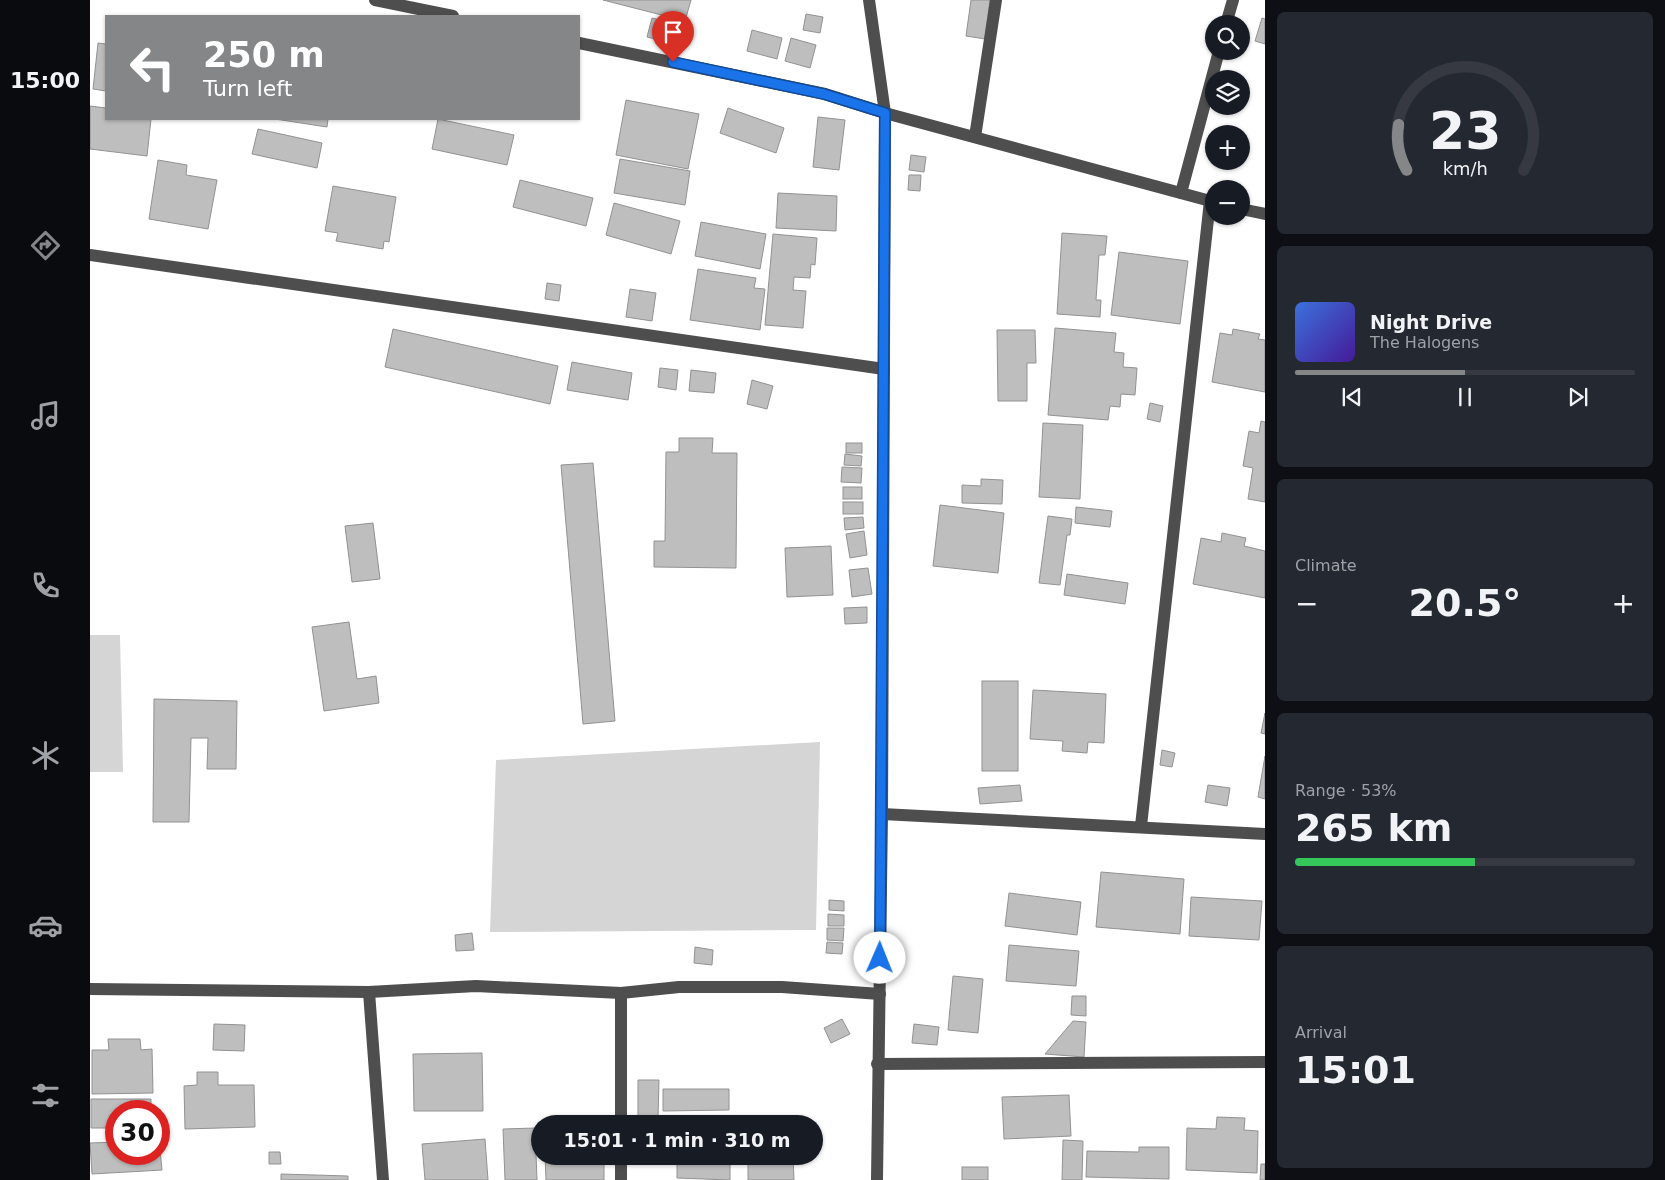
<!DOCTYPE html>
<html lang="en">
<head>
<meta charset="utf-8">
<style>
	:root { --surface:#171b24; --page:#242831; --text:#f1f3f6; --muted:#9ea1a6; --line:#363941; --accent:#858687 }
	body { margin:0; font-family:"DejaVu Sans",sans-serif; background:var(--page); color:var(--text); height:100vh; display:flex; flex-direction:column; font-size:19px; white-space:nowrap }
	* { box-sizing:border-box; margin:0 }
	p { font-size:16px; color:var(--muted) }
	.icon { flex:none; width:28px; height:28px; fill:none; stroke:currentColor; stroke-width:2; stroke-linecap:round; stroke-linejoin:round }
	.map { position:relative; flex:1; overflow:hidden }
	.sheet { display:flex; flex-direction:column; gap:12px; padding:12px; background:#0d0f14; width:400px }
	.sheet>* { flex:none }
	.top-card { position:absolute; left:15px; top:15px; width:475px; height:105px; border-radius:0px; box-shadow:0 1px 4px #0004; background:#858687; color:#fff; overflow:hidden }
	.tools { position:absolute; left:1115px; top:15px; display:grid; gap:10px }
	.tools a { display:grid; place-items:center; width:45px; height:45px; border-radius:50%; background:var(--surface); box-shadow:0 1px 4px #0004; font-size:25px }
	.speed { position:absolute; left:15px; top:1100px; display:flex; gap:10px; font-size:25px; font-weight:700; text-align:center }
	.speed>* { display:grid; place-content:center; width:65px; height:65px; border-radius:50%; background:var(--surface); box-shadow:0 1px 4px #0004; line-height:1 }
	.speed .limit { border:8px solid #d22; background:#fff; color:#111 }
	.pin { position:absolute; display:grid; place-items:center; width:42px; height:42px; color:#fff; margin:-51px -21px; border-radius:50% 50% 50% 0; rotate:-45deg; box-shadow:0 0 5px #0007 }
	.pin .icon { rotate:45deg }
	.me { position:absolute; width:55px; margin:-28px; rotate:1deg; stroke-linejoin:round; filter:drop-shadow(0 0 4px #0008) }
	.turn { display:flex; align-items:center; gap:18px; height:105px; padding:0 15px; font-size:22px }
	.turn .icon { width:65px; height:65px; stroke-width:2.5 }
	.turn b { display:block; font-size:35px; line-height:42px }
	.big { font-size:38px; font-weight:600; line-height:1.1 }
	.sheet .tile { flex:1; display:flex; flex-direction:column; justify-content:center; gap:8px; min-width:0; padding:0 18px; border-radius:8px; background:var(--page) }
	.sheet .dial { align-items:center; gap:0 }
	.dial svg { height:130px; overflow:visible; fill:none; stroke:var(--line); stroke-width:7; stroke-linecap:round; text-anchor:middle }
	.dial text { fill:var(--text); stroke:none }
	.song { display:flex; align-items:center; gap:15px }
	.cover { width:60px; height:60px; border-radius:8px; background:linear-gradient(135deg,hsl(220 70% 55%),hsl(260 70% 35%)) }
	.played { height:5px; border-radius:2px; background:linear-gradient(90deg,var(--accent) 50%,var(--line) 50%) }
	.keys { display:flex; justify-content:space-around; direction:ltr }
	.heat { display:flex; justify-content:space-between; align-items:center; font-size:28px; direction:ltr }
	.charge { height:8px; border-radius:4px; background:linear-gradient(90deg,#34c759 53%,var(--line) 0) }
	.trip { position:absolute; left:441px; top:1115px; width:292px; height:50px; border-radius:25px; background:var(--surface); box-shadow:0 1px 4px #0004; font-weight:600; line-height:50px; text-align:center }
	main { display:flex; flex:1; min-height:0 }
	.tabs { display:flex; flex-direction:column; width:90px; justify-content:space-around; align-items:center; background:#090b0e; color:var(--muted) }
	.tabs .icon { width:35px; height:35px }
	.tabs .selected { color:var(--accent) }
	.tabs b { font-size:22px; color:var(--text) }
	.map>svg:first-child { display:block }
	.green { fill:#d5d5d5 }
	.building { fill:#bebebe; stroke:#929292 }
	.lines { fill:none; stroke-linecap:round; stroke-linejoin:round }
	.minor { stroke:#4e4e4e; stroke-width:12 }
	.route-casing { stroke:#114b97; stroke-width:12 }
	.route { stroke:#1a73e8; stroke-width:9 }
</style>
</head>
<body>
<main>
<nav class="tabs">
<b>15:00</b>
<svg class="icon selected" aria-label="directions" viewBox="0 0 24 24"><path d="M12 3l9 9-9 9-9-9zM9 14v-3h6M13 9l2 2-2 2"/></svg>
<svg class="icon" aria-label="music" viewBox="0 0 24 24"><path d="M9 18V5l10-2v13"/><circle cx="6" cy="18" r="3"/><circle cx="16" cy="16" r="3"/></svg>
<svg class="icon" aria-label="phone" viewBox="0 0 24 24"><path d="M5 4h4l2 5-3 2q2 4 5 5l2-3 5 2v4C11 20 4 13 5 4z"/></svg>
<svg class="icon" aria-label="climate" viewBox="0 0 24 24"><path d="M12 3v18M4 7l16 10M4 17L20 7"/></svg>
<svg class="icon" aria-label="car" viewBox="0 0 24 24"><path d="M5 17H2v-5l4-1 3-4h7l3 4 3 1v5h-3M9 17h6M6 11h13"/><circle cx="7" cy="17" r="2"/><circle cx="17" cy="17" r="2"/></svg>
<svg class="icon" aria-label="filters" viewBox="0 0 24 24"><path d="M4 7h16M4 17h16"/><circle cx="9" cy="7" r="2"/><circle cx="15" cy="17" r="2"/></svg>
</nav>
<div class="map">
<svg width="1175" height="1180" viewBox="0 0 1175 1180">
	<rect width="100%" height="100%" fill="#fff"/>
	<g class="green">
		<polygon points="0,635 30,635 33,772 0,772"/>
		<polygon points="730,742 726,930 400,932 406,760"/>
	</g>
	<g class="building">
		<polygon points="513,0 601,0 595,21"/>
		<polygon points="881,0 900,0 895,39 876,36"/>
		<polygon points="716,14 733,17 730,33 713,30"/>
		<polygon points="562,18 582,23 577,42 557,37"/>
		<polygon points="1172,18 1175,19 1175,44 1165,41"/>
		<polygon points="662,30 692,38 687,59 657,51"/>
		<polygon points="701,38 726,45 720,68 695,61"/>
		<polygon points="8,43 16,44 16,91 3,89"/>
		<polygon points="536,100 609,114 598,169 526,155"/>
		<polygon points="0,106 16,108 16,119 61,119 57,156 0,149"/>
		<polygon points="638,108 694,128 686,153 630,133"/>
		<polygon points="728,117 755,120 749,170 723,167"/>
		<polygon points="185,119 238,119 237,127"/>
		<polygon points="348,119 424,135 417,165 342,149"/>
		<polygon points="168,129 232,143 227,168 162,154"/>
		<polygon points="821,155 836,157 834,172 819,170"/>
		<polygon points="530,159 600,171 595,205 524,193"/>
		<polygon points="68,160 97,165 96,175 127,180 118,229 59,219"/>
		<polygon points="819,175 831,175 830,191 818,190"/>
		<polygon points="430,180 503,198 496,226 423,207"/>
		<polygon points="243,186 306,197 299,242 294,241 293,249 246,241 248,233 235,231"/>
		<polygon points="688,193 747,196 746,231 686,228"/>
		<polygon points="524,203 590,221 581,254 516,235"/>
		<polygon points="611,222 676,234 670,269 605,256"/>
		<polygon points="972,233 1017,236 1015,255 1009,255 1006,300 1011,300 1010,317 967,314"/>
		<polygon points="683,234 727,238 725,265 721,264 720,278 704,277 703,290 716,291 713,328 675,325"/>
		<polygon points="1029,252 1098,261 1090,324 1021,315"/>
		<polygon points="608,269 666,278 664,288 675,289 670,330 600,320"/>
		<polygon points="457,283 471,285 469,301 455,299"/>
		<polygon points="540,289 566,293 562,321 536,317"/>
		<polygon points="965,328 1026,333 1024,352 1034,353 1033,367 1047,368 1045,395 1031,394 1030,407 1020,406 1018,420 958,415"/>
		<polygon points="303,329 468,366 460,404 295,367"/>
		<polygon points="1143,329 1170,334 1168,339 1175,340 1175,392 1122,382 1130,333 1142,335"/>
		<polygon points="907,330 945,330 946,363 937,363 937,401 908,401"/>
		<polygon points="482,362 542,373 538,400 477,390"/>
		<polygon points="570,368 588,370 586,390 568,387"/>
		<polygon points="601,370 626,373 624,393 599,391"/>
		<polygon points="662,380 683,386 677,409 657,404"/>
		<polygon points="1060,403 1073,406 1070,422 1057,419"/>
		<polygon points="1171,421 1175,422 1175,502 1158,499 1163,468 1153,466 1159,431 1169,433"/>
		<polygon points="953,423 993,425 990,499 949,497"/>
		<polygon points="589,438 623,438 622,453 647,453 646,568 564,567 564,541 575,541 576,452 589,452"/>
		<rect x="756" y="443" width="16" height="10"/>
		<polygon points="755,454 772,456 771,466 754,465"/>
		<polygon points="503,463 525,721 493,724 471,465"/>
		<polygon points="752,467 772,468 771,483 751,482"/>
		<polygon points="891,479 913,480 912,504 872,503 872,485 891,486"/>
		<rect x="753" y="487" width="19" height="12"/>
		<rect x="753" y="502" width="20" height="12"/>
		<polygon points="850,505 914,513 908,573 843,566"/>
		<polygon points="986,507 1022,511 1020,527 985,523"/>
		<polygon points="958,516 982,519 980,535 977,535 970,585 949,583"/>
		<polygon points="773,517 774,528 755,530 754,518"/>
		<polygon points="283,523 290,579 262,582 255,526"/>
		<polygon points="774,531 777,555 760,558 756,534"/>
		<polygon points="1132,533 1156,538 1154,546 1175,551 1175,598 1103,584 1111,538 1131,542"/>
		<polygon points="741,546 743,595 697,597 695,548"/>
		<polygon points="778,568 782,594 762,597 759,570"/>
		<polygon points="977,574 1038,583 1035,604 974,595"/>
		<polygon points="777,607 777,623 755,624 754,608"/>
		<polygon points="259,622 267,679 286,676 289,703 234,711 222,627"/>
		<rect x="892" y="681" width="36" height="90"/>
		<polygon points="943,690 1016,694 1014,743 998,742 997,753 972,751 973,741 940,739"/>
		<polygon points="64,699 147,701 146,769 117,769 118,738 101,738 99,822 63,822"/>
		<polygon points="1175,713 1175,734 1171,733"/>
		<polygon points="1072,750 1085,753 1082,767 1070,765"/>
		<polygon points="1175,756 1175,799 1168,797"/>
		<polygon points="930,785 932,801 890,804 888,788"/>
		<polygon points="1118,785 1140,788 1137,806 1115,802"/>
		<polygon points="1011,872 1094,879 1090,934 1006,927"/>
		<polygon points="919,893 991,902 987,935 915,926"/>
		<polygon points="1101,897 1172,901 1169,940 1099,936"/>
		<polygon points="739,900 754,901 754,911 739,910"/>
		<polygon points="738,914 754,915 754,926 738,926"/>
		<polygon points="737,928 754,928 753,941 737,940"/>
		<polygon points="382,933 384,950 366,951 365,935"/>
		<polygon points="737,942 753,943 752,954 736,953"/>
		<polygon points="919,945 989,951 986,986 916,981"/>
		<polygon points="605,947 623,950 622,965 604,963"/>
		<polygon points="863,976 893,979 888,1033 858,1030"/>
		<polygon points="982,996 996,996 996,1016 981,1015"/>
		<polygon points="752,1019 760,1034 741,1043 734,1028"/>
		<polygon points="983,1021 996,1022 994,1057 955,1054"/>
		<polygon points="124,1024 155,1025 154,1051 123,1050"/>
		<polygon points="824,1024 849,1027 847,1045 822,1043"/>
		<polygon points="18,1039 50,1039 51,1050 62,1049 63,1093 2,1094 2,1050 19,1050"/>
		<polygon points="392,1053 393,1111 324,1111 323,1054"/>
		<polygon points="107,1072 128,1072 128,1085 164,1085 165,1127 95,1129 94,1086 107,1085"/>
		<polygon points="548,1080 569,1080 568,1117 548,1117"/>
		<polygon points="573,1089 639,1089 639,1110 573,1111"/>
		<polygon points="979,1095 981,1136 914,1139 912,1097"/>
		<polygon points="1,1099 61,1099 61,1111 26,1111 26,1128 1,1128"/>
		<polygon points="1127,1117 1155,1118 1154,1130 1168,1131 1167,1173 1096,1170 1097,1128 1126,1129"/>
		<polygon points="445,1128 447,1180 415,1180 413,1129"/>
		<polygon points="69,1139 72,1170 2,1174 0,1143 26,1142 26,1154 69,1154"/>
		<polygon points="395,1139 398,1180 335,1180 332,1144"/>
		<polygon points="973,1140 993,1141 992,1180 972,1180"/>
		<polygon points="1049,1147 1079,1147 1079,1179 996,1177 997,1151 1049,1152"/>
		<polygon points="179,1152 190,1152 191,1164 179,1164"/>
		<polygon points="455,1156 514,1156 514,1180 456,1180"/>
		<polygon points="587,1156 640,1156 640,1180 587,1178"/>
		<polygon points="658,1156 703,1156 704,1180 658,1180"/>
		<polygon points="1171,1164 1175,1164 1175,1180 1170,1180"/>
		<rect x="872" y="1167" width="26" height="13"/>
		<polygon points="191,1174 258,1176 258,1180 191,1180"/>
	</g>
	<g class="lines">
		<g class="minor">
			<polyline points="285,0 363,16"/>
			<polyline points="779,0 795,113 792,814 787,1180"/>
			<polyline points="1136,24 1143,0"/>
			<polyline points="489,43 735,94 795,113 1124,202"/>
			<polyline points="885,137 906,0"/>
			<polyline points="1091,193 1129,51"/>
			<polyline points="1151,209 1175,214"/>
			<polyline points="0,255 794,369"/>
			<polyline points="792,814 1175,834"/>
			<polyline points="1051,826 1120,201"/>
			<polyline points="0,989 279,992 386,986 531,993 589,987 692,987 790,994"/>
			<polyline points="279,992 293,1180"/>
			<polyline points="787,1064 1175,1062"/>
			<polyline points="531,1124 531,993"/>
			<polyline points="531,1180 531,1156"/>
		</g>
	</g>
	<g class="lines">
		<g class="route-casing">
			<polyline id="route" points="583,62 734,94 795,113 790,958"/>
		</g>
		<use href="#route" class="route"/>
	</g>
</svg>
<div class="tools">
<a><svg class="icon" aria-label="search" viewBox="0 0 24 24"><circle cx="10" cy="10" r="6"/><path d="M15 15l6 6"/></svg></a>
<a><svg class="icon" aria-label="layers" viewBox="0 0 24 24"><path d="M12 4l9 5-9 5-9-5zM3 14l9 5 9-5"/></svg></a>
<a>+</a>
<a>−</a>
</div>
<div class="speed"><div class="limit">30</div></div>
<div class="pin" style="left:583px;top:62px;background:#d93025"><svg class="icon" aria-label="arrive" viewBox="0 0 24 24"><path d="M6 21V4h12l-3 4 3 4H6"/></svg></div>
<svg class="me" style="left:790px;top:958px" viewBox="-20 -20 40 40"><circle r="19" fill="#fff"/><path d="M0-13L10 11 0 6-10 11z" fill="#1a73e8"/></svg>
<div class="trip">15:01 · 1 min · 310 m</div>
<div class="top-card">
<div class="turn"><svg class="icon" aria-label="left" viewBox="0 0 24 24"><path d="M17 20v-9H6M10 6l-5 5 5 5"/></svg><div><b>250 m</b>Turn left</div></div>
</div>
</div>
<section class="sheet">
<div class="tile dial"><svg viewBox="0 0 100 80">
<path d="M14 69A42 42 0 1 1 86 69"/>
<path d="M14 69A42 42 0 0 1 9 41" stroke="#858687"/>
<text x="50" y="56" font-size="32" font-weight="700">23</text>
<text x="50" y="72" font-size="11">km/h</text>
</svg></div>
<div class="tile">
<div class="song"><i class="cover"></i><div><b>Night Drive</b><p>The Halogens</p></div></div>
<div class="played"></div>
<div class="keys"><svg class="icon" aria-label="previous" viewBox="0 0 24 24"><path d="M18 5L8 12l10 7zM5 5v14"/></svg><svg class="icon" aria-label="pause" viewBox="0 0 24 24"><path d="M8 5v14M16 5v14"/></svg><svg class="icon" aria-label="next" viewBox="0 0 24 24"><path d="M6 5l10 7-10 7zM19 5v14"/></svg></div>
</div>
<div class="tile"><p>Climate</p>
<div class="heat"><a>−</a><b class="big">20.5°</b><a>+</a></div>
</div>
<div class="tile"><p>Range · 53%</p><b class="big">265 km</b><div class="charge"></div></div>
<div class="tile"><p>Arrival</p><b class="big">15:01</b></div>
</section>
</main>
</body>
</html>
